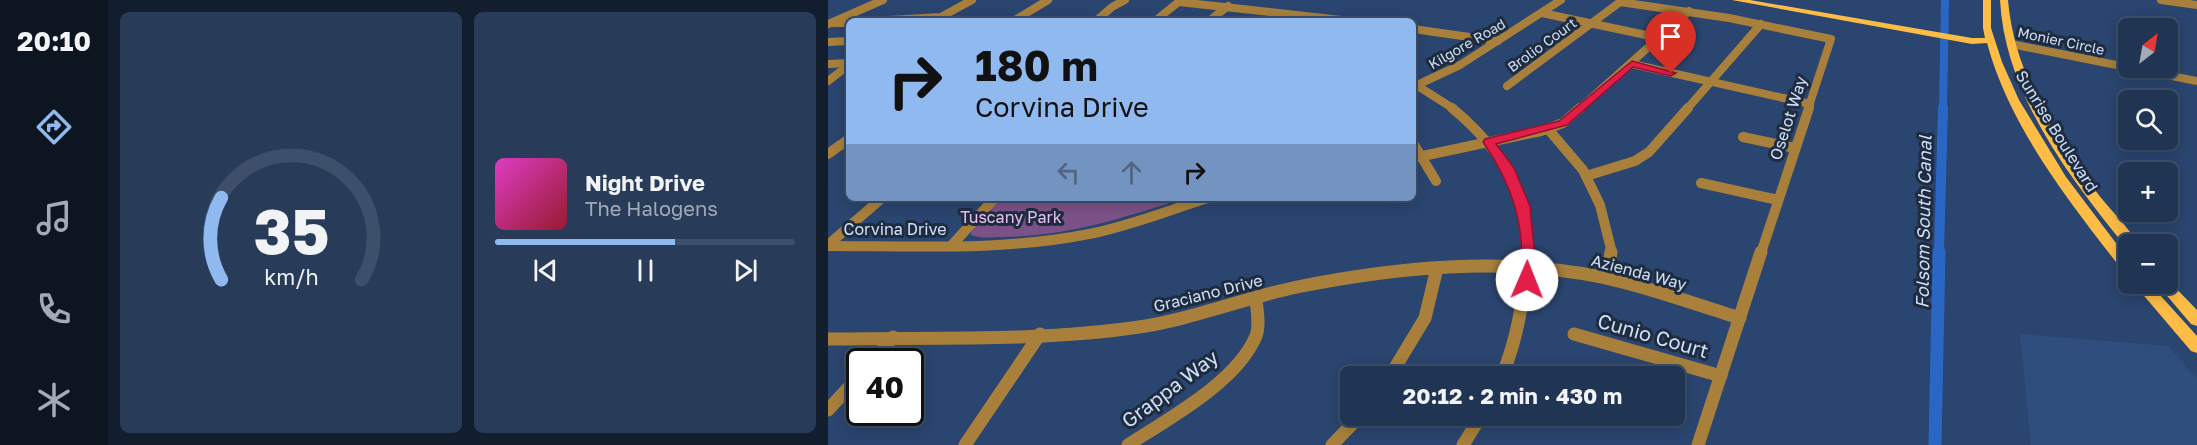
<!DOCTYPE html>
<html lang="en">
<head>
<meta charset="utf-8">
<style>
	:root { --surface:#203453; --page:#283c5a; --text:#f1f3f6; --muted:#a2aab8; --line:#3d4f6a; --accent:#90b9f0 }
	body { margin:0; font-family:"Golos Text",sans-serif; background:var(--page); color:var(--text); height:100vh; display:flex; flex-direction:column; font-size:22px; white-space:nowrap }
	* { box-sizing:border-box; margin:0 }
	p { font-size:20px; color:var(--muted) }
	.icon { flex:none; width:33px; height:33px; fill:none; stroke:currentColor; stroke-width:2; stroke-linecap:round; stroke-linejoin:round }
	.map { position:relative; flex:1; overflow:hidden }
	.sheet { display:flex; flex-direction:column; gap:12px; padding:12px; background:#121d2e; width:720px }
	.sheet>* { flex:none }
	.guide { position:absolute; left:18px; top:18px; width:570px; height:183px; border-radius:9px; box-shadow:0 3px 15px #0003,0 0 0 2px var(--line); background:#90b9f0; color:#111; overflow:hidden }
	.needle { width:39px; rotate:31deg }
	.fabs { position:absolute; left:1290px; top:18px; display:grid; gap:12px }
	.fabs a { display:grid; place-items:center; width:60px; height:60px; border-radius:9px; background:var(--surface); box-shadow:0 3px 15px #0003,0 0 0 2px var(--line); font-size:30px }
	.speed { position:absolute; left:18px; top:348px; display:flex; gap:12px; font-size:30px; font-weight:700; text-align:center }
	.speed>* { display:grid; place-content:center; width:78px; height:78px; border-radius:50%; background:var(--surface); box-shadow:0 3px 15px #0003,0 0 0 2px var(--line); line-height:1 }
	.speed .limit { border:3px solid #111; border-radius:9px; background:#fff; color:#111 }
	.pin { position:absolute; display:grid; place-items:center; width:51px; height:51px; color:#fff; margin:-62px -26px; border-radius:50% 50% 50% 0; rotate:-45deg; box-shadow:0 0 6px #0007 }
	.pin .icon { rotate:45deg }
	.me { position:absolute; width:66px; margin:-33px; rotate:1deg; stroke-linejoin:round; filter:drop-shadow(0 0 4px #0008) }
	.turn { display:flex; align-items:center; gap:21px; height:126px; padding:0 30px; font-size:27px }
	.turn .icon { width:78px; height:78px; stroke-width:2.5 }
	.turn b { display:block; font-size:42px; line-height:51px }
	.lanes { display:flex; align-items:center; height:57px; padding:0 30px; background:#0003; justify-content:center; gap:30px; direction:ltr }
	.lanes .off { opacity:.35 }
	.sheet .tile { flex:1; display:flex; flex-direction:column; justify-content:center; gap:9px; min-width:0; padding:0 21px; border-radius:9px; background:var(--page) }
	.sheet .dial { align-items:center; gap:0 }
	.dial svg { height:156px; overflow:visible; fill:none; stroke:var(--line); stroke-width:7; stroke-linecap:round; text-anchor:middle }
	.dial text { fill:var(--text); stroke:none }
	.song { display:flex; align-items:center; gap:18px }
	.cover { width:72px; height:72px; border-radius:9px; background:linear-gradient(135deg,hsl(310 70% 55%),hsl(350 70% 35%)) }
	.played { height:6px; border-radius:3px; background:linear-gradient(90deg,var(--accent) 60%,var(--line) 60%) }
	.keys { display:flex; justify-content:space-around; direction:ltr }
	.sheet .tiles { flex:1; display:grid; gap:12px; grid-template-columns:repeat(2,1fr) }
	.trip { position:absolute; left:512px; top:366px; width:345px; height:60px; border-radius:9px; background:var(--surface); box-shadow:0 3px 15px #0003,0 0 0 2px var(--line); font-weight:700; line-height:60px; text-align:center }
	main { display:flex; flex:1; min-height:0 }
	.dock { display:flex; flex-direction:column; width:108px; justify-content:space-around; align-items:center; background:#0d1521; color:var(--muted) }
	.dock .icon { width:42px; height:42px }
	.dock .current { color:var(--accent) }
	.dock b { font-size:27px; color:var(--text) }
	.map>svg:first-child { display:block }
	.built { fill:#2f4e7e }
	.green { fill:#7c5187 }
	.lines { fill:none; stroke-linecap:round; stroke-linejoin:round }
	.canal-far2 { stroke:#2a67c4; stroke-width:8 }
	.canal-far1 { stroke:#2a67c4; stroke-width:10 }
	.canal { stroke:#2a67c4; stroke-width:13 }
	.minor-far2 { stroke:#a8803c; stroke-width:8 }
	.minor-far1 { stroke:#a8803c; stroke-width:10 }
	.minor { stroke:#a8803c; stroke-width:13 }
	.major { fill:#fcbc46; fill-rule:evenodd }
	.route { fill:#e11d48; stroke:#92132f; stroke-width:1.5 }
	.labels { text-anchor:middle; stroke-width:6; stroke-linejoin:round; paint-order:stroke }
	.far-street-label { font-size:14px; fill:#cfe0f9; stroke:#1f2c3f }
	.street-label { font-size:16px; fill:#cfe0f9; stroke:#1f2c3f }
	.park-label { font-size:16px; fill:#e7c1f1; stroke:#1f2c3f }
	.water-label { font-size:18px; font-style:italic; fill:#cedef7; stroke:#1f2c3f }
	.near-street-label { font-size:20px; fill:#cfe0f9; stroke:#1f2c3f }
</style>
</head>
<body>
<main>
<nav class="dock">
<b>20:10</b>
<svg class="icon current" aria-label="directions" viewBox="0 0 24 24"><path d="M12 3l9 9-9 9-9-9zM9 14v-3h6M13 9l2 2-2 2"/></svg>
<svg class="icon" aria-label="music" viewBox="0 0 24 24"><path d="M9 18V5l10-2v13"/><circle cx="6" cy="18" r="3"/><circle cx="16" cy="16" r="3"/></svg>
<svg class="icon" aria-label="phone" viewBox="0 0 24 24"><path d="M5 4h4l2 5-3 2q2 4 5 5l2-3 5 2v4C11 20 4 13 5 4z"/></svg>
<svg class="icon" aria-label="climate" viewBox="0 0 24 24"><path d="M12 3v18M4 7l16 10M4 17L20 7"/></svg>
</nav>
<section class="sheet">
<div class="tiles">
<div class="tile dial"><svg viewBox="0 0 100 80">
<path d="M14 69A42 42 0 1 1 86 69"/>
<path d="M14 69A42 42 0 0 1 14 27" stroke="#90b9f0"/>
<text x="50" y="56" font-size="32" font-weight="700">35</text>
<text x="50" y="72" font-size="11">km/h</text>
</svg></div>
<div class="tile">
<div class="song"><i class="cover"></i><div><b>Night Drive</b><p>The Halogens</p></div></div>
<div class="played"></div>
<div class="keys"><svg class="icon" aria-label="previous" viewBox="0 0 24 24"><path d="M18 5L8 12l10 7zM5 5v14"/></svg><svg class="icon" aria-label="pause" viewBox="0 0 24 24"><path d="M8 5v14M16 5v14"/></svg><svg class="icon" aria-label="next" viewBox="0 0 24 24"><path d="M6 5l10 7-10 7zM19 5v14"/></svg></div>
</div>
</div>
</section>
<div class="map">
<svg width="1369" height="445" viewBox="0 0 1369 445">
	<rect width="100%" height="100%" fill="#2a456f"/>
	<polygon class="built" points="1192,334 1340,346 1369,379 1369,445 1203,445"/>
	<path class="green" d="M 174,198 L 356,198 C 297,218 239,236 175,237 C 165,237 153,239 143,235 L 143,232 Z"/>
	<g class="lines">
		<polyline class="canal-far2" points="1115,109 1117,0"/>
		<polyline class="canal-far1" points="1111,253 1115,108"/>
		<polyline class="canal" points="1107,445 1111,252"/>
		<g class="minor-far2">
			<polyline points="1333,0 1369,5"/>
			<polyline points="351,2 522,21"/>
			<polyline points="714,13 832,38"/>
			<polyline points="187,20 220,0"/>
			<polyline points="43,21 113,17 144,0"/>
			<polyline points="268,21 284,7 297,0"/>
			<polyline points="327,21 353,0"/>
			<polyline points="381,21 400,6"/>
			<polyline points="3,23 21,23"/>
			<polyline points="0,24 55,0"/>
			<polyline points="585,29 670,41"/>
			<polyline points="0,42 21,41"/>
			<polyline points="1183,44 1369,81"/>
			<polyline points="0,64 21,63"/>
			<polyline points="804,64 982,104"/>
			<polyline points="0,81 21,65"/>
			<polyline points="585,83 626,109"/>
			<polyline points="589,85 632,65 733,0"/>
			<polyline points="679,86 792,2 901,18 1003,39 980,109"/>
			<polyline points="751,109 861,11"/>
			<polyline points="859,109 933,24"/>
		</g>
		<g class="minor-far1">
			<path d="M 624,108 C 669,145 701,193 699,253"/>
			<polyline points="720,129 755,170 772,205 784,253"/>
			<polyline points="915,137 967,148"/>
			<polyline points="585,143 608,181"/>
			<polyline points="0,154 21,139"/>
			<polyline points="585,158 713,131 735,123 752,108"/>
			<polyline points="758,176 807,161 821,152 860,108"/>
			<polyline points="873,183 950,200"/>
			<polyline points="0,245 54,198"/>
			<polyline points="124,245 167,198"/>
			<path d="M 0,246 C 87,246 176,251 261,234 C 302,226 341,210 380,198"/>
			<polyline points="933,253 981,108"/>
		</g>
		<g class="minor">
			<polyline points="779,278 783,252"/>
			<polyline points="746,334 893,376"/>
			<path d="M 0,339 C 103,337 209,342 311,327 C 365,319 416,298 469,287 C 569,267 673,257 774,277 C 821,287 866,304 912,318"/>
			<polyline points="43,362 65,337"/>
			<polyline points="562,376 597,318 609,268"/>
			<path d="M 674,376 C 690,337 697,294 699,252"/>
			<polyline points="0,410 32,375"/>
			<polyline points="137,445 212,334"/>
			<path d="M 300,445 C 340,419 409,382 428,336 C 432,325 429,310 428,299"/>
			<polyline points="504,445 532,416"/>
			<polyline points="635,445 653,416"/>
			<polyline points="870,445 933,252"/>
		</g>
		<g class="major">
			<path d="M 904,0 L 922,0 L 1144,38 L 1157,38 L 1155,28 L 1155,0 L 1163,0 L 1163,28 L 1174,62 L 1191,100 L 1238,177 L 1300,259 L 1300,273 L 1295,271 C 1242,203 1182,128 1159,43 L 1144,44 Z"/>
			<path d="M 1172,0 L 1180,0 C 1186,72 1225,133 1267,190 C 1280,208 1300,226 1310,244 L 1300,244 L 1300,248 L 1298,247 C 1241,177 1177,94 1172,0 Z"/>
			<polygon points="1340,280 1369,310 1369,326 1363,324 1329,284 1340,284"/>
			<polygon points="1306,284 1322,284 1369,336 1369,353 1363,351"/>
		</g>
	</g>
	<path class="route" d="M 804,61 L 848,73 L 843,76 L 805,67 L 739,125 L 668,144 L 686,168 L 702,206 L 708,267 L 704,283 L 694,283 L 692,280 C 699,228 684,184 655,142 L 657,139 L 731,121 Z"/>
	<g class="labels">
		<g class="far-street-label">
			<text transform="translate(1233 41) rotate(12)" y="5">Monier Circle</text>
			<text transform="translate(639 44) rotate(-30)" y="5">Kilgore Road</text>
			<text transform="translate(714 45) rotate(-36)" y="5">Brolio Court</text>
		</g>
		<g class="street-label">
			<text transform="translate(960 118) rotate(-72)" y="6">Oselot Way</text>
			<text transform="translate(1229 131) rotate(58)" y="6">Sunrise Boulevard</text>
			<text x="67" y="235">Corvina Drive</text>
			<text transform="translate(811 272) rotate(15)" y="6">Azienda Way</text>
			<text transform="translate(380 293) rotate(-14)" y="6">Graciano Drive</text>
		</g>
		<g class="park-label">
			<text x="183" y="223">Tuscany Park</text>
		</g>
		<g class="water-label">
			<text transform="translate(1096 222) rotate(-89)" y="6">Folsom South Canal</text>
		</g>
		<g class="near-street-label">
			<text transform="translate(825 336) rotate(16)" y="7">Cunio Court</text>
			<text transform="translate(342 389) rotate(-37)" y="7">Grappa Way</text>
		</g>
	</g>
</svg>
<div class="fabs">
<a><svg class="needle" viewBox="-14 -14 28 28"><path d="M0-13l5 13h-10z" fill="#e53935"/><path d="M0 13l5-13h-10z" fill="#a2aab8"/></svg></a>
<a><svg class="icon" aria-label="search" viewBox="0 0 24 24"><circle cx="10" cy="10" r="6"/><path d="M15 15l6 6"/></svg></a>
<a>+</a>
<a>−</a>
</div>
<div class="speed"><div class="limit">40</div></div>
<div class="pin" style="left:843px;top:73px;background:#d93025"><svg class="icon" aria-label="arrive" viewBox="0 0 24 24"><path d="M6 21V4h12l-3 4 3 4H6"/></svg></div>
<svg class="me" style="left:699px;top:280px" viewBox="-20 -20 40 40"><circle r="19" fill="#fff"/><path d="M0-13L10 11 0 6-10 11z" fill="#e11d48"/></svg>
<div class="trip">20:12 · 2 min · 430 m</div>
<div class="guide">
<div class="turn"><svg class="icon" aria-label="right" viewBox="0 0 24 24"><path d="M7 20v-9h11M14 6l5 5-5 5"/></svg><div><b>180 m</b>Corvina Drive</div></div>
<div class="lanes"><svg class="icon off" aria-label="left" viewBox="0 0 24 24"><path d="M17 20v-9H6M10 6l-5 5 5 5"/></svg><svg class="icon off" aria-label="ahead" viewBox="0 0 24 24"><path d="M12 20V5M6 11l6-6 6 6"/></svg><svg class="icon" aria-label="right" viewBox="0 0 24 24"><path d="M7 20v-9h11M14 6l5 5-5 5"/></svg></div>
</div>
</div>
</main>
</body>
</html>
